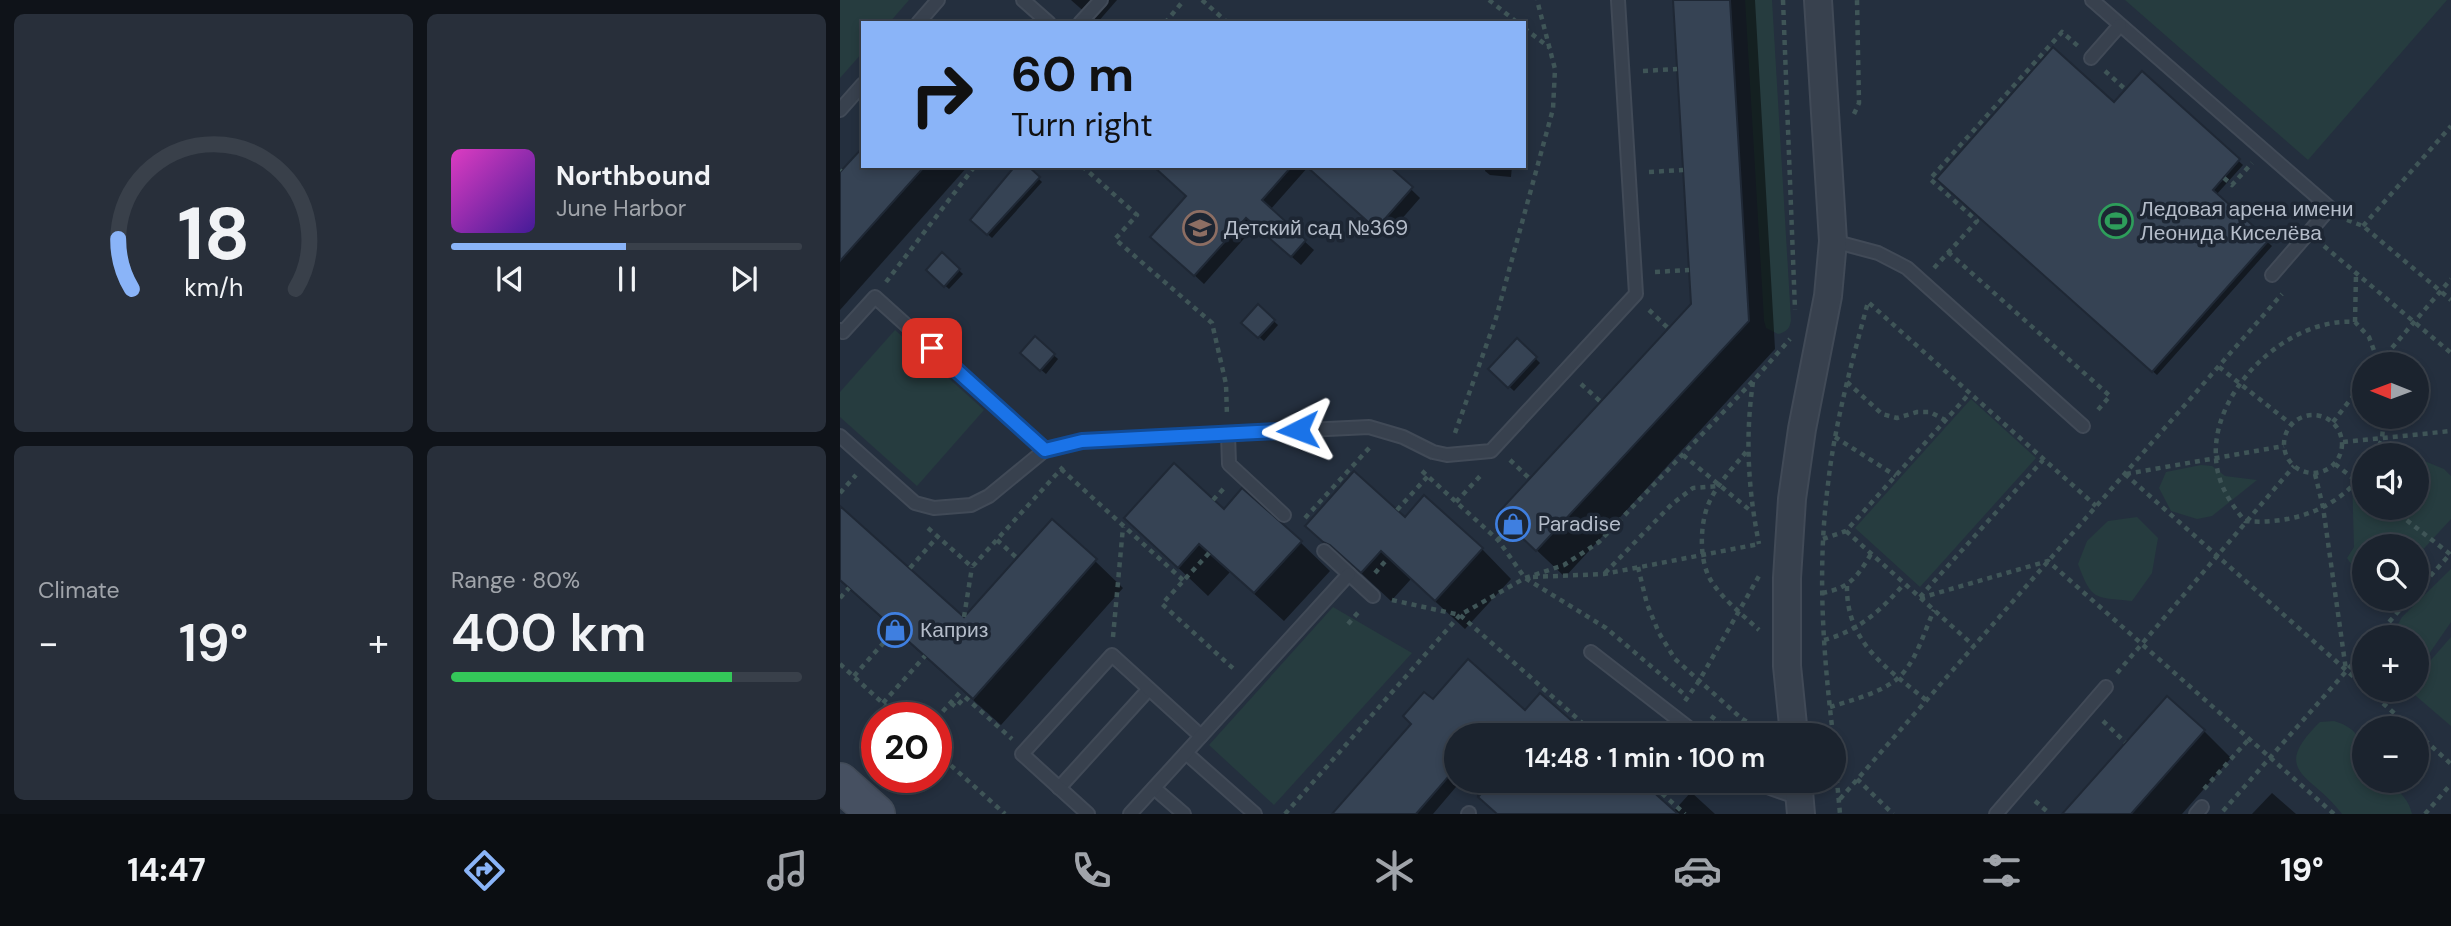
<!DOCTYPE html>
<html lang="en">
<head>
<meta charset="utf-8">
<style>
	:root { --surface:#1b232e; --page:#282f3a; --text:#f1f3f6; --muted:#a0a4aa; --line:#39404a; --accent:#8ab4f8 }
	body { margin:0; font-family:"DM Sans",sans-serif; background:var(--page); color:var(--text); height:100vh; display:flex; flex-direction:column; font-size:26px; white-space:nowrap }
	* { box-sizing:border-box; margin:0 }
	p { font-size:23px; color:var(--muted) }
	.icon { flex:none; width:38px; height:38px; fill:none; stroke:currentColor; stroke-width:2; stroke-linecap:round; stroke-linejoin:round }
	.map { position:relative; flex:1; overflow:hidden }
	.drawer { display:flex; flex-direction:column; gap:14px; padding:14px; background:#0f1319; width:840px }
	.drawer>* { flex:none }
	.hud { position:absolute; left:21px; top:21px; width:665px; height:147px; border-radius:0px; box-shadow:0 4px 10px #0003,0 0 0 2px var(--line); background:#8ab4f8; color:#111; overflow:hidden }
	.needle { width:46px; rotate:271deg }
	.buttons { position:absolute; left:1512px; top:352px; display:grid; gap:14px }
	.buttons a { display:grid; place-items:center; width:77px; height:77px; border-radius:50%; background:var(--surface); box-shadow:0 4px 10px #0003,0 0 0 2px var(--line); font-size:35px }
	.speed { position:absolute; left:21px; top:702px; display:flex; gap:14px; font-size:35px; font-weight:700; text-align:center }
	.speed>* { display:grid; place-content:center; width:91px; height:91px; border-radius:50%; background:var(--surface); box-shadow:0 4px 10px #0003,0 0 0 2px var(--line); line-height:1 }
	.speed .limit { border:10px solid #d22; background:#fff; color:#111 }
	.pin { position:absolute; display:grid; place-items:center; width:60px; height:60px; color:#fff; margin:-30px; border-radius:14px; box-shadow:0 4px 10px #0006 }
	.me { position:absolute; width:77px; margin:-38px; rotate:267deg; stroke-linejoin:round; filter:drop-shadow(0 0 5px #0008) }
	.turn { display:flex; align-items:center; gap:24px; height:147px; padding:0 35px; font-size:32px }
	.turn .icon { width:91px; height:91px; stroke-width:2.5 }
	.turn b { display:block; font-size:49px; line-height:60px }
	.big { font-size:52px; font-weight:600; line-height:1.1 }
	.drawer .card { flex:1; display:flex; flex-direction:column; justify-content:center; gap:10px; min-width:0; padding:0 24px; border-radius:10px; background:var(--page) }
	.drawer .dial { align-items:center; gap:0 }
	.dial svg { height:182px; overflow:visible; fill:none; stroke:var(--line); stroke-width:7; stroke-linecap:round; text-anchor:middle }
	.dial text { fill:var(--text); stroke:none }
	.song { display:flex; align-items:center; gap:21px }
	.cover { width:84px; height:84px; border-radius:10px; background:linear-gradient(135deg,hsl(310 70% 55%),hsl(260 70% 35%)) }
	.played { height:7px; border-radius:4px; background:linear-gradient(90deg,var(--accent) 50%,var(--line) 50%) }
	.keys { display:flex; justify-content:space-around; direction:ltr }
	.heat { display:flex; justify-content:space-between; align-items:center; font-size:38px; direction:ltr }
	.charge { height:10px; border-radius:5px; background:linear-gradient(90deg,#34c759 80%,var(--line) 0) }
	.drawer .tiles { flex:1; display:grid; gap:14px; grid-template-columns:repeat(2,1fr) }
	.trip { position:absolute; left:604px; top:723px; width:402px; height:70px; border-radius:35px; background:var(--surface); box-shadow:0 4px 10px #0003,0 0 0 2px var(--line); font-weight:600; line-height:70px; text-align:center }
	.menu { display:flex; height:112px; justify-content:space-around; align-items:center; background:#0b0e12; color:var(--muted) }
	.menu .icon { width:49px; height:49px }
	.menu .active { color:var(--accent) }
	.menu b { font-size:32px; color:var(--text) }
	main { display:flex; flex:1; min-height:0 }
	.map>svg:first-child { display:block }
	.green { fill:#263c3f }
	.shadow { fill:#0007 }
	.building { fill:#364354; stroke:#1f2835; stroke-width:2 }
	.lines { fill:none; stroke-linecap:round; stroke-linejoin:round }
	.lane-casing { stroke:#414a57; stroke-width:16 }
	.street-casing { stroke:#414a57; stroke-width:30 }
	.secondary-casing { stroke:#414a57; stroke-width:40 }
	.path { stroke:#3f5557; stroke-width:4.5; stroke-dasharray:5 5; stroke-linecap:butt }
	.lane { stroke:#38414e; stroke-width:12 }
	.street { stroke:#38414e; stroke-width:26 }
	.secondary { stroke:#465061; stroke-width:37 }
	.route-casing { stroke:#114b97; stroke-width:18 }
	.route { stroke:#1a73e8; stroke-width:12 }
	.labels { text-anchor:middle; stroke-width:7; stroke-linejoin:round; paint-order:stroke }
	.poi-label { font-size:21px; fill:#b4bcc9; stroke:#1d2633; text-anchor:start }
</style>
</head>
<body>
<main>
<section class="drawer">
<div class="tiles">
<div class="card dial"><svg viewBox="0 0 100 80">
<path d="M14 69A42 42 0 1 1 86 69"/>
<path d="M14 69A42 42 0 0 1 8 47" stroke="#8ab4f8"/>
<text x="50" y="56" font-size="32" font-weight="700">18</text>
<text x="50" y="72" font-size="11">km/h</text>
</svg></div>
<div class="card">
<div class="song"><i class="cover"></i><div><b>Northbound</b><p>June Harbor</p></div></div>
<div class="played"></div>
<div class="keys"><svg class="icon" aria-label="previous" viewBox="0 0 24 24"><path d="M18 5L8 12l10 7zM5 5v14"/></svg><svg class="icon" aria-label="pause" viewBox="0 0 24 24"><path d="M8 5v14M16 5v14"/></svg><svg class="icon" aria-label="next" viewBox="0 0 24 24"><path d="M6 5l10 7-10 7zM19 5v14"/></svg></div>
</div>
<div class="card"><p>Climate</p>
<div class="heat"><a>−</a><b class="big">19°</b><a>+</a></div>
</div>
<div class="card"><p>Range · 80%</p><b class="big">400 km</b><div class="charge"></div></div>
</div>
</section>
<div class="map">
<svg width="1611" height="814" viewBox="0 0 1611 814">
	<rect width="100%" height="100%" fill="#242f3e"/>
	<g class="green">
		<polygon points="0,0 69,0 49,23 23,23 23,52 0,78"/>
		<path d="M 905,0 L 932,0 L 951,320 C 950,328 947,332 938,334 L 926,328 L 924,321 Z"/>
		<polygon points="1285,0 1607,0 1468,160"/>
		<polygon points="55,330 144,410 77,486 0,417 0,392"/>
		<polygon points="1131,399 1196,458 1080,587 1015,528"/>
		<polygon points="1553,449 1568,455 1524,455 1524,508 1577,508 1577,458 1604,469 1611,476 1611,519 1577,556 1577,546 1524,546 1523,574 1513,567 1507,558 1514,547 1512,476 1515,463 1525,453"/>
		<polygon points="1361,465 1372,466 1385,476 1417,480 1372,516 1357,519 1331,511 1319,488 1326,472"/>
		<path d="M 1297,517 L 1318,538 L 1312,573 L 1292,601 C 1254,597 1252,601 1238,564 L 1247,541 L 1268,521 Z"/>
		<polygon points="1611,569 1611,622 1589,654 1577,660 1577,637 1551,637 1562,617"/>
		<polygon points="493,607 572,653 434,805 369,745"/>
		<polygon points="1611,637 1611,726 1569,690 1577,690 1577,676"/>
		<path d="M 1494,721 C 1526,730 1524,752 1524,780 C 1546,780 1567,791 1572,814 L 1502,814 C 1473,774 1428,773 1480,722 Z"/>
	</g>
	<g class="shadow">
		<polygon points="231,0 277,0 257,23"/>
		<polygon points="835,0 915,0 935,349 725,577 687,541 853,305"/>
		<polygon points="1302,73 1403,165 1376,195 1432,246 1317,375 1099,179 1274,104"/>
		<polygon points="23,166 128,166 0,310 0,175"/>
		<polygon points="185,166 202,182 152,238 132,220"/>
		<polygon points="314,166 547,166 580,198 546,237 468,167 430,210 474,250 461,265 416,225 364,284 322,245 348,197"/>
		<polygon points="646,166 672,166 671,177 650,175 645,171"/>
		<polygon points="102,255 123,274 109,289 88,270"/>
		<polygon points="418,307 438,325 424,341 404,323"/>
		<polygon points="195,339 218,359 206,374 182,353"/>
		<polygon points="677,340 700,363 674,391 650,369"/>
		<polygon points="0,508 124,619 255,561 283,588 161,725 0,581"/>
		<polygon points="384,512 460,542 490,571 444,621 390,572 368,596 286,518"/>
		<polygon points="565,519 642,549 671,579 625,629 571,579 551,601 521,573 515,571 467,525"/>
		<polygon points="593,702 685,713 745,735 616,735 616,780 797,780 833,812 851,792 875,814 659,814 621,781 593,814 494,814"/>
		<polygon points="1364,731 1391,758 1342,814 1224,814"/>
		<polygon points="1432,793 1456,814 1412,814"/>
	</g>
	<g class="building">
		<polygon points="833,0 890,0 909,321 696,551 657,514 851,304"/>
		<polygon points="1213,47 1274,102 1302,71 1400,159 1373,190 1429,240 1312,372 1096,179"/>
		<polygon points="23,147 23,166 85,166 0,261 0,172"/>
		<polygon points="175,166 188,166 200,177 147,235 130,220"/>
		<polygon points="313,166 452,166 422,200 466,240 451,257 406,218 354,276 310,237 346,196"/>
		<polygon points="466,166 549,166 573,187 536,229"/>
		<polygon points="102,252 120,269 104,287 86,270"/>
		<polygon points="418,304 435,320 418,338 401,323"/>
		<polygon points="195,336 215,354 200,371 180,353"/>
		<polygon points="677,338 697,357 668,388 648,369"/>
		<polygon points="334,463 384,509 402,488 462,541 414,593 359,544 338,568 284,518"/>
		<polygon points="514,471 565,517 584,495 643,548 595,601 541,551 521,573 490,545 483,542 465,526"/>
		<polygon points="0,506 124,617 212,519 257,559 133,699 0,580"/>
		<polygon points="628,659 685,710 700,693 748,735 616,735 616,768 576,814 492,814 571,724 563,716 584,692 593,699"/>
		<polygon points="1327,696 1365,730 1291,814 1222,814"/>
		<polygon points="653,780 800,780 838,814 657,814 638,797"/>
	</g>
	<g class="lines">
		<g class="lane-casing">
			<g id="lane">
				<polyline points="183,0 209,23"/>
				<polyline points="1252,0 1490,208 1432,275"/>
				<polyline points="78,23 98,0"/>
				<polyline points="240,23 261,0"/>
				<polyline points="1251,58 1280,25"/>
				<polyline points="0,110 23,84"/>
				<polyline points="993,241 1038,253 1067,268 1243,426"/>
				<polyline points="0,330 3,332 35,297 205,450"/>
				<polyline points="388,434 389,464 444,515"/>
				<polyline points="0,436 75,503 94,508 131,505 149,496 205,450 242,441 529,427 563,437 593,452 607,455 651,451 796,294 778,0"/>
				<polyline points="484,551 533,596"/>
				<polyline points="751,652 858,735"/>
				<polyline points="346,753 415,814"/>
				<polyline points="920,780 930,788 959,798"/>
				<polyline points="219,788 309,689"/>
				<polyline points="314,788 344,814"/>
				<polyline points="248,814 182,754 272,655 361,736"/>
				<polyline points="290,814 509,574"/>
				<polyline points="628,814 629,813"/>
				<polyline points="1156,814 1266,687"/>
				<polyline points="1356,814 1362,807"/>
			</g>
		</g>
		<g class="street-casing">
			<g id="street">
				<polyline points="954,735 947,666 947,578 952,499 962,429 988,296 993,241 978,0"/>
				<polyline points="958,780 961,814"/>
			</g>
		</g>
		<g class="secondary-casing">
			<polyline id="secondary" points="0,782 36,814"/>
		</g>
		<g class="path">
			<polyline points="362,0 388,23"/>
			<polyline points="649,0 678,23"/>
			<polyline points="943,0 955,310"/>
			<polyline points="325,23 344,0"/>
			<polyline points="684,28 710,48"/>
			<polyline points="803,71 837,69"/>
			<polyline points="1265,71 1285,89"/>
			<polyline points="1014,114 1019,103 1017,0"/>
			<polyline points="242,166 297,215 275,239 372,323 386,384 387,416"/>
			<polyline points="0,170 1,171"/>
			<polyline points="809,172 843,170"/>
			<polyline points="1384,178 1392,185 1412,163"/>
			<polyline points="1507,220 1523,226 1611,300"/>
			<polyline points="1523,226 1611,126"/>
			<polyline points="1484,246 1611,353"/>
			<polyline points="1108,252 1270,396 1256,412"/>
			<polyline points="1094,268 1137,221 1090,179 1222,32 1238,46"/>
			<polyline points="815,272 849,270"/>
			<polyline points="46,282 135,166"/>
			<polyline points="809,310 829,329"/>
			<polyline points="1515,322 1516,274"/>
			<polyline points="1539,363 1611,279"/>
			<polyline points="1379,367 1451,424"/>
			<path d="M 913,382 C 905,437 908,489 919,544"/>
			<polyline points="1007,382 1042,414 1057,418 1077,412 1090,412 1105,420"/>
			<polyline points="741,384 761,402"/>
			<circle cx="1473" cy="444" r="29"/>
			<polyline points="1493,422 1524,382"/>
			<polyline points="615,433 656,318 713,109 715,69 697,0"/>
			<polyline points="995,437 1056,476"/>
			<polyline points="1503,442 1611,431"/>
			<path d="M 906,452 C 893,468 876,485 868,505 C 860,525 859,559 870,579 C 882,599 902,614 919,630"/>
			<polyline points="843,455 912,512"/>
			<polyline points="1535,455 1542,439 1544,416"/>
			<polyline points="670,460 690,479"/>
			<polyline points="1495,464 1524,487"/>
			<polyline points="221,469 344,581"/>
			<polyline points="582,471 658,540 685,578 766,628 845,695"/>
			<path d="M 1524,472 C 1497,510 1450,525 1405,521 C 1390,503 1377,483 1376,458 C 1371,390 1448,317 1515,322 L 1529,337 L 1539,364"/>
			<polyline points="1285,474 1524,686"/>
			<polyline points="1286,474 1444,446"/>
			<polyline points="1475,474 1483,507 1506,670"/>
			<polyline points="0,493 16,475"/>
			<polyline points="373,500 386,486"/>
			<polyline points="616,502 643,473"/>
			<polyline points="1551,508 1610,554"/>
			<polyline points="557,510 588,476"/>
			<polyline points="465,518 530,447"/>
			<polyline points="88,528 132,567 223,467"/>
			<polyline points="1006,531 1134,646"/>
			<polyline points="983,539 1006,531 1129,394"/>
			<polyline points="157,540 177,558"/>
			<polyline points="658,540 670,527"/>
			<polyline points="369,553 322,604 396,671"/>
			<polyline points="798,567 807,604 819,633 835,659 901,718 926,734"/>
			<polyline points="70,568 98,536"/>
			<polyline points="535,573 548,558"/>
			<polyline points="765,573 832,504 853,488 879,486"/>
			<polyline points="693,577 764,574 919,544"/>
			<path d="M 1007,586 C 1006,643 1047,668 1086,700"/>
			<polyline points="1577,591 1611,553"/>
			<path d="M 982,593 C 1010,588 1017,577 1031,554"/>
			<polyline points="1080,597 1203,460"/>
			<polyline points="0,598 9,588"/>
			<polyline points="1080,598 1208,561 1494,814"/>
			<polyline points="552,600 620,615 756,735"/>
			<polyline points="124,617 132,567"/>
			<polyline points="508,624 521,609"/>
			<polyline points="273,637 283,527"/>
			<polyline points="1536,637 1570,598"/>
			<path d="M 984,640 C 1019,631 1041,610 1064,584"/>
			<polyline points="0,664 59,718"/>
			<polyline points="1277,673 1454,466"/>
			<polyline points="14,676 55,630"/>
			<polyline points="1528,690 1571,728"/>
			<polyline points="845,701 859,681 919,576"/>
			<polyline points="43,703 85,656"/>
			<polyline points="111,703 116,707 125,697 172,739"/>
			<path d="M 990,707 C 1012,700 1038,694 1057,679 C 1076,663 1084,632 1094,610"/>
			<polyline points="871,716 895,735"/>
			<polyline points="96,719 122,690"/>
			<polyline points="1263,721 1285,742"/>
			<polyline points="1577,733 1611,764"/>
			<path d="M 993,735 C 983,652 977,568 988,484 C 995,422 1012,362 1028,302 L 1256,506"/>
			<polyline points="994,748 1000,814"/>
			<polyline points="96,752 165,814"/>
			<polyline points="1017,779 1053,814"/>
			<polyline points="807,780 845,814"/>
			<polyline points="1364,789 1409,739"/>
			<polyline points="1000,799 1442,294"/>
			<polyline points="1195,801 1210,814"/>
			<polyline points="1383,811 1524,651"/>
			<polyline points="445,814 620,615 685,578 724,565 759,542 913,381 950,339"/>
			<polyline points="1585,814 1611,784"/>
		</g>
		<use href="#lane" class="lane"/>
		<use href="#street" class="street"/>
		<use href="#secondary" class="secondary"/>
	</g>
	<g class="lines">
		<g class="route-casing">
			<polyline id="route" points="92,348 205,450 242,441 458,430"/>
		</g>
		<use href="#route" class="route"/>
	</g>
	<defs>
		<g id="stadium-ring" transform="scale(1.75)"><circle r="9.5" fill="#1d2633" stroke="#2e9e5b" stroke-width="1.5"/><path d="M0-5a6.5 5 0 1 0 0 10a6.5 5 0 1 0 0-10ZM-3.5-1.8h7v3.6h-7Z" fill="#2e9e5b"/></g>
		<g id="school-ring" transform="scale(1.75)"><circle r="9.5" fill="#1d2633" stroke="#8d6e63" stroke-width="1.5"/><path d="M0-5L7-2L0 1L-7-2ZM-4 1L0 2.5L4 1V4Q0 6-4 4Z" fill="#8d6e63"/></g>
		<g id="shop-ring" transform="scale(1.75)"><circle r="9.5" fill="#1d2633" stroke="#3f7fe0" stroke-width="1.5"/><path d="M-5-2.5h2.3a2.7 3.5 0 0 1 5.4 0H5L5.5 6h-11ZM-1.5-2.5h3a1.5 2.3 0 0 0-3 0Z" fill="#3f7fe0"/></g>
	</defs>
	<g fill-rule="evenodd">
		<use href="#stadium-ring" x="1276" y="221"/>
		<use href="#school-ring" x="360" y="228"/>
		<use href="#shop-ring" x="673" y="524"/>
		<use href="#shop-ring" x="55" y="630"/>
	</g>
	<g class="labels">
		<g class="poi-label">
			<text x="1300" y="216">Ледовая арена имени<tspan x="1300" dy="24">Леонида Киселёва</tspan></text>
			<text x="384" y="235">Детский сад №369</text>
			<text x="698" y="531">Paradise</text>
			<text x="80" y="637">Каприз</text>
		</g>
	</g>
</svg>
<div class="buttons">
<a><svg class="needle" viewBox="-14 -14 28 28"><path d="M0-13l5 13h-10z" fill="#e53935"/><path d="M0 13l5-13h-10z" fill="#a0a4aa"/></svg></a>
<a><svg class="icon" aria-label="sound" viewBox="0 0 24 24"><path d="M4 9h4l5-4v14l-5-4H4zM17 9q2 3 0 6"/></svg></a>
<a><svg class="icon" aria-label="search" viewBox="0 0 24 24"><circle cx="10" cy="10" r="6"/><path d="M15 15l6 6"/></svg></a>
<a>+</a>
<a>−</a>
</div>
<div class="speed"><div class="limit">20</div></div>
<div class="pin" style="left:92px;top:348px;background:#d93025"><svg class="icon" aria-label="arrive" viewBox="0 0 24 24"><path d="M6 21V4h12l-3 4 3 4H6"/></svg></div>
<svg class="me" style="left:458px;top:430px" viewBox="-20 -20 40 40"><path d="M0-17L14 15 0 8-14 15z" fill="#1a73e8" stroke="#fff" stroke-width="4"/></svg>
<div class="trip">14:48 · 1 min · 100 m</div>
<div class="hud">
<div class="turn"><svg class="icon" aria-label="right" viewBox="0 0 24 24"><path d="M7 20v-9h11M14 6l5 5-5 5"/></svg><div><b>60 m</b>Turn right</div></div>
</div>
</div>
</main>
<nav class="menu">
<b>14:47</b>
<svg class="icon active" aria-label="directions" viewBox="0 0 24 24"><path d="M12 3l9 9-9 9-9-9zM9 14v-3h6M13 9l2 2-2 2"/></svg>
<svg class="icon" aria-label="music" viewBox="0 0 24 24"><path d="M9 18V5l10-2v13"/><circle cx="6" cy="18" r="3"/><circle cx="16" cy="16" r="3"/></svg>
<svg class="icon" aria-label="phone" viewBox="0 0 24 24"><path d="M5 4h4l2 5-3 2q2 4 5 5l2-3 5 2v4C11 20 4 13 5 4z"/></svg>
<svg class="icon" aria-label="climate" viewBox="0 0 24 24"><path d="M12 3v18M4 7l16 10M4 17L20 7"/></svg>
<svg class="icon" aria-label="car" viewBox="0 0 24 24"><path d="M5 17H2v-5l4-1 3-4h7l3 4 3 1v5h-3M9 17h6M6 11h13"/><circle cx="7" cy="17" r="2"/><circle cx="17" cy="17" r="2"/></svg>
<svg class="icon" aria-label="filters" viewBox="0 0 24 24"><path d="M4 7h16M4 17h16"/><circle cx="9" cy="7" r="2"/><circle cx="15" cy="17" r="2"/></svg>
<b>19°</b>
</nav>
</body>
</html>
